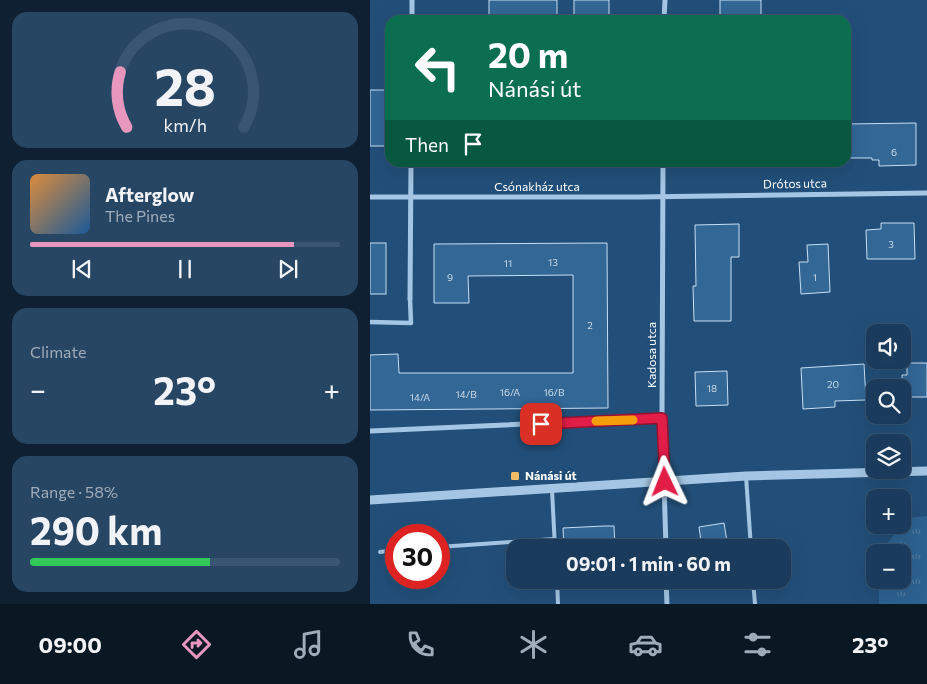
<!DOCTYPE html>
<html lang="en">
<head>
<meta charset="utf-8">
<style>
	:root { --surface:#1a3b5b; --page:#274664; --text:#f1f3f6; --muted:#9fadbb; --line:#385571; --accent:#e797bd }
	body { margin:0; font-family:Commissioner,sans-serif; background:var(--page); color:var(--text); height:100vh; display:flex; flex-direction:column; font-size:19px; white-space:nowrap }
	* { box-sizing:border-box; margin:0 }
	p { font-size:16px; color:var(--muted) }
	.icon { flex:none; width:28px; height:28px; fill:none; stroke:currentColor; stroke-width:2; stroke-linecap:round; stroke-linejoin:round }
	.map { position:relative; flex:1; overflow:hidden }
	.drawer { display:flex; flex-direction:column; gap:12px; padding:12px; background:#0e2032; width:370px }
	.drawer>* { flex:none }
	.top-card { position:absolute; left:15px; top:15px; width:466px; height:152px; border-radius:15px; box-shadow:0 5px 20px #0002,0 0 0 1px var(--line); background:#0b6e4f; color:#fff; overflow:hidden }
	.tools { position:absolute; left:496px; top:324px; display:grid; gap:10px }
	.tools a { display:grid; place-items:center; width:45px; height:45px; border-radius:10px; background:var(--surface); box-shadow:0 5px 20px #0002,0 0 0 1px var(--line); font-size:25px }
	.speed { position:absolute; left:15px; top:524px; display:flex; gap:10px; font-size:25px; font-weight:700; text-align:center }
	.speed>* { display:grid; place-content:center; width:65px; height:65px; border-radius:50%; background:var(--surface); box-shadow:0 5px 20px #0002,0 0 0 1px var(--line); line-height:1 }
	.speed .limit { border:8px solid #d22; background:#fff; color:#111 }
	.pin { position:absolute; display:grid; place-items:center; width:42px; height:42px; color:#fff; margin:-21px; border-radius:10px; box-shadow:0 2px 8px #0006 }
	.me { position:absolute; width:55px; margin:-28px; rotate:358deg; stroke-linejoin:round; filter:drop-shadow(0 0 4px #0008) }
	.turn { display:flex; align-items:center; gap:18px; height:105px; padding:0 20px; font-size:22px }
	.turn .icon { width:65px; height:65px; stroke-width:2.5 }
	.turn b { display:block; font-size:35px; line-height:42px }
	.then { display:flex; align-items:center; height:48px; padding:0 20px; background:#0003; gap:10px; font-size:19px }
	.big { font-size:38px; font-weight:700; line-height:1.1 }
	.drawer .widget { flex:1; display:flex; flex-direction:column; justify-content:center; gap:8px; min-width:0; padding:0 18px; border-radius:15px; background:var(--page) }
	.drawer .dial { align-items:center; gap:0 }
	.dial svg { height:130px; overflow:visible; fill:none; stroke:var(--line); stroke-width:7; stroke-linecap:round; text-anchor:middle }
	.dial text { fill:var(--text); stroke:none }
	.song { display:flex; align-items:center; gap:15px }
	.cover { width:60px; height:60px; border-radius:8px; background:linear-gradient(135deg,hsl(30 70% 55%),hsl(210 70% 35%)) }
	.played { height:5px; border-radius:2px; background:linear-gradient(90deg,var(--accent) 85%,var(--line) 85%) }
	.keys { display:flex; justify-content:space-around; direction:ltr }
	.heat { display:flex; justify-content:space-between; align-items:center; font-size:28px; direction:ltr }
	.charge { height:8px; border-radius:4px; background:linear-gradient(90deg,#34c759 58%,var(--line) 0) }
	.trip { position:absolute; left:136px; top:539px; width:285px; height:50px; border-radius:15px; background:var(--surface); box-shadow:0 5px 20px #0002,0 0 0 1px var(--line); font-weight:700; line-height:50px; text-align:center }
	.tabs { display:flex; height:80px; justify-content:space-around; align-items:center; background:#0a1824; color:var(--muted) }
	.tabs .icon { width:35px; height:35px }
	.tabs .active { color:var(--accent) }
	.tabs b { font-size:22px; color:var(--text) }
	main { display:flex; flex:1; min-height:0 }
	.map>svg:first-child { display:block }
	.park { fill:url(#park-tufts) }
	.building { fill:#326796; stroke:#c7dff4 }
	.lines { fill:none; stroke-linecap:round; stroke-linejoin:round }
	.service { stroke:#a4c6e4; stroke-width:4 }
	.pedestrian { stroke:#a4c6e4; stroke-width:4.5 }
	.minor { stroke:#a4c6e4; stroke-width:5 }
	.tertiary { stroke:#a4c6e4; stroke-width:9 }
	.route-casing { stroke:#92132f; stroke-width:12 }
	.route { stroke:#e11d48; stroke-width:9 }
	.slow { stroke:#f59e0b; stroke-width:9 }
	.poi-dot { fill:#f0be67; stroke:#224f79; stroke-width:2 }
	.labels { text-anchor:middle; stroke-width:5; stroke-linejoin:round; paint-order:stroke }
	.number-label { font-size:10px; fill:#ccd9e5 }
	.street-label { font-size:12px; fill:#fff; stroke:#224f79 }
	.poi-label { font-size:12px; font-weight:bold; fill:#fff; stroke:#224f79; text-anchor:start }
</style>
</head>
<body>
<main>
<section class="drawer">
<div class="widget dial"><svg viewBox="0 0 100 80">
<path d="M14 69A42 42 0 1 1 86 69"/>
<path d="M14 69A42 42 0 0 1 10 35" stroke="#e797bd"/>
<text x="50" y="56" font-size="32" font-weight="700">28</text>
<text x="50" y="72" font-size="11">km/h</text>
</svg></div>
<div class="widget">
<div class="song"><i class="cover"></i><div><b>Afterglow</b><p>The Pines</p></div></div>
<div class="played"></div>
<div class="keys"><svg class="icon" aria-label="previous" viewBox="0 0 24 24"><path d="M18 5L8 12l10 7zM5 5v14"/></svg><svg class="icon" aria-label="pause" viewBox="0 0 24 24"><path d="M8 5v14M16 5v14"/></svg><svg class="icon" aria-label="next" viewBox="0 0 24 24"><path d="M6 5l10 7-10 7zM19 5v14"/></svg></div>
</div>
<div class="widget"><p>Climate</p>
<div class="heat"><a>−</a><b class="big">23°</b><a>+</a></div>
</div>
<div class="widget"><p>Range · 58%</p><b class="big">290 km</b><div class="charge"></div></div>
</section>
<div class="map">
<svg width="557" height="604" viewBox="0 0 557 604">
	<defs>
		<pattern id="park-tufts" width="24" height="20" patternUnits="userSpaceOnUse" patternTransform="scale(1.25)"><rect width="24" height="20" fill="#2d6291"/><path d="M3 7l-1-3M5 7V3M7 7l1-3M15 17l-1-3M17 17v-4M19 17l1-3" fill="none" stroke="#4c7aa2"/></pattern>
	</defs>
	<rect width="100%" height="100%" fill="#224f79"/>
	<polygon class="park" points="557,516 557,604 509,604 509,580 532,580 532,552 510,552 538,518"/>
	<g class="building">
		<rect x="119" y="0" width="68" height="16"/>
		<rect x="204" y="0" width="35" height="20"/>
		<rect x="350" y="0" width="41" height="20"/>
		<polygon points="0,90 16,90 17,146 0,146"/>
		<polygon points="546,123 546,165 509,166 509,160 502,160 502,158 476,158 476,124"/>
		<polygon points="511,223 544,223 545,259 497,259 496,230 511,229"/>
		<polygon points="369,224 369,257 361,257 361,321 324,321 323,286 326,286 325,225"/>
		<rect x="0" y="243" width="16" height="51"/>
		<polygon points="237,243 238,408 0,410 0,355 28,354 29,373 203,373 203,275 98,276 99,303 64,303 64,244"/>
		<polygon points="458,244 460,292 431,294 429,262 438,262 437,245"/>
		<polygon points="537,363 557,363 557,397 532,397 532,375 537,375"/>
		<polygon points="494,364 496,400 465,401 465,407 433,409 431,368"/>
		<polygon points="357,371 358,405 326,406 325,372"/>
		<polygon points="354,523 358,548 332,548 329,527"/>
		<polygon points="234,526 244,526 245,548 194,548 193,528"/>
	</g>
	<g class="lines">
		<g class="service">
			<polyline points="376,476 381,548"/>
			<polyline points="182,490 185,548"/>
			<polyline points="69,547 184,539"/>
			<polyline points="10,552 26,550"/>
			<polyline points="187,580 188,604"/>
			<polyline points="383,580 385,604"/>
		</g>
		<polyline class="pedestrian" points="0,322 41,323 40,299"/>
		<g class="minor">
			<polyline points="42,20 42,0"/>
			<polyline points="294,20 295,0"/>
			<polyline points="293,162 292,418 296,548"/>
			<polyline points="0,197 269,197 557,193"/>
			<polyline points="40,299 41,162"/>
			<polyline points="0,431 292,418"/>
			<polyline points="296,580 297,604"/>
		</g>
		<polyline class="tertiary" points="0,500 376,476 557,471"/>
	</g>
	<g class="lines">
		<g class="route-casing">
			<polyline id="route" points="171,424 292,418 295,482"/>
		</g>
		<use href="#route" class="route"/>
		<polyline class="slow" points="226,421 263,420"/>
	</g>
	<rect class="poi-dot" x="140" y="471" width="10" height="10" rx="2.5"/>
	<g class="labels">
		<g class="number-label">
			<text x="524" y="156">6</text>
			<text x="521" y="248">3</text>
			<text x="183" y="266">13</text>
			<text x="138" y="267">11</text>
			<text x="80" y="281">9</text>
			<text x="445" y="281">1</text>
			<text x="220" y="329">2</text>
			<text x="463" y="388">20</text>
			<text x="342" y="392">18</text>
			<text x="140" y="396">16/A</text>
			<text x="184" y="396">16/B</text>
			<text x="96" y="398">14/B</text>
			<text x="50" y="401">14/A</text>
		</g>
		<g class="street-label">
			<text transform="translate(425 184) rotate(-1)" y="4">Drótos utca</text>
			<text x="167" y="191">Csónakház utca</text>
			<text transform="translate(282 355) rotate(-90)" y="4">Kadosa utca</text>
		</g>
		<g class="poi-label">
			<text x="155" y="480">Nánási út</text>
		</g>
	</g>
</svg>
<div class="tools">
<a><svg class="icon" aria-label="sound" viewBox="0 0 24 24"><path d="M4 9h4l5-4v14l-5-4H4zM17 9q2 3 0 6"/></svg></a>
<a><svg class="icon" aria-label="search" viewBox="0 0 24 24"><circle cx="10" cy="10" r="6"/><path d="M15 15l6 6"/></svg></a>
<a><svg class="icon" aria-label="layers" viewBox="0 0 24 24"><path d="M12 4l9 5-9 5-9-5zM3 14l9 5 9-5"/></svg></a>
<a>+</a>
<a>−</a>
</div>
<div class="speed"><div class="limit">30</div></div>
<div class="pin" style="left:171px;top:424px;background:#d93025"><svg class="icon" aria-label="arrive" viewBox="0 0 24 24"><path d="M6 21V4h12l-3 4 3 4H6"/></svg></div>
<svg class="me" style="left:295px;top:482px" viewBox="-20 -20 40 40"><path d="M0-17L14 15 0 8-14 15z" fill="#e11d48" stroke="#fff" stroke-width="4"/></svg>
<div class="trip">09:01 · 1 min · 60 m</div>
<div class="top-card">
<div class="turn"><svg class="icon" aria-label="left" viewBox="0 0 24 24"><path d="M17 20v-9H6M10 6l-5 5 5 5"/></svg><div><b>20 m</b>Nánási út</div></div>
<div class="then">Then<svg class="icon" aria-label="arrive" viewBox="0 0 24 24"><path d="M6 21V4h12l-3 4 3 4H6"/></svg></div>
</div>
</div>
</main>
<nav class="tabs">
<b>09:00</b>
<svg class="icon active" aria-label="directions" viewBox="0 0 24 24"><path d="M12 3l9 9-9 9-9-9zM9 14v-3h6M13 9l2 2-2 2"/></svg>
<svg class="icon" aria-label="music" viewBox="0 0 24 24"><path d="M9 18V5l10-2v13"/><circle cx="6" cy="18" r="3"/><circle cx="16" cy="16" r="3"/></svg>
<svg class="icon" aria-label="phone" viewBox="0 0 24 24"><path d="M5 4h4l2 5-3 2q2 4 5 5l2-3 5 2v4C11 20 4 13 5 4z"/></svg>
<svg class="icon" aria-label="climate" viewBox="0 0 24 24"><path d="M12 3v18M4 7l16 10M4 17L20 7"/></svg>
<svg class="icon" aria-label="car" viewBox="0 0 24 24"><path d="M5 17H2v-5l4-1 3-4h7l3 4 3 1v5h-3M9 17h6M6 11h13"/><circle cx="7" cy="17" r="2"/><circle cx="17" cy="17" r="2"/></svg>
<svg class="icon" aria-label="filters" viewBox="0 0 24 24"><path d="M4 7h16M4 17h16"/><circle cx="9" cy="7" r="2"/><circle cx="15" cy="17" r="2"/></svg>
<b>23°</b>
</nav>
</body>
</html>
